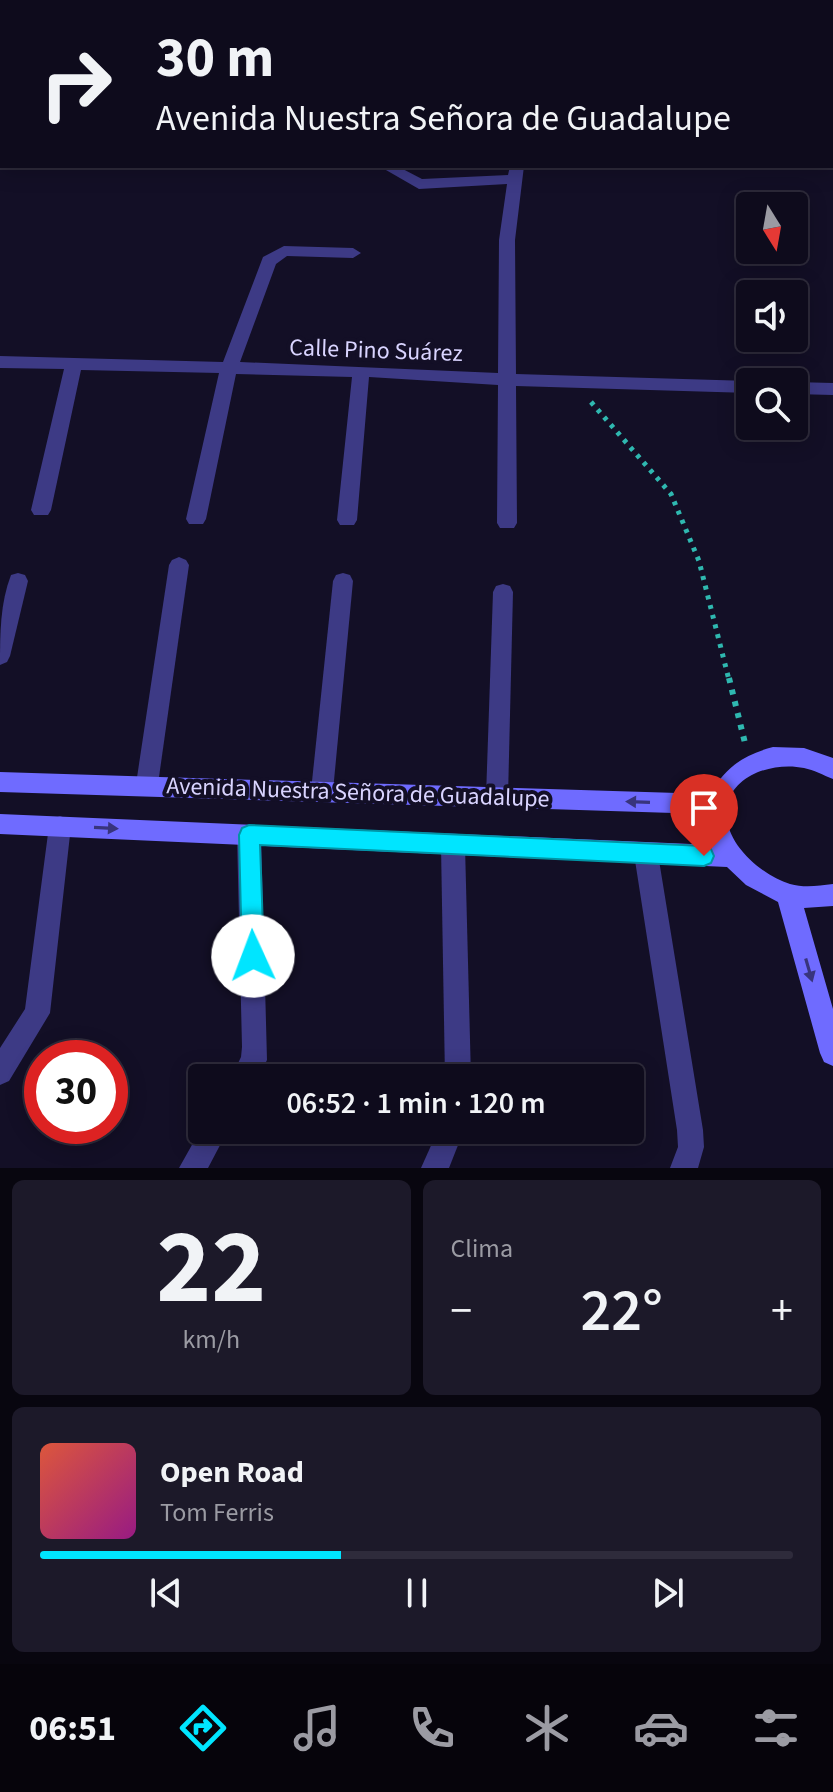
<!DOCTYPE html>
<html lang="es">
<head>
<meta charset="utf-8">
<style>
	:root { --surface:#0e0b1c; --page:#1c1929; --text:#f1f3f6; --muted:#9b9ba3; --line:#2e2b3b; --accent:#00e5ff }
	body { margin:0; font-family:"Source Sans 3",sans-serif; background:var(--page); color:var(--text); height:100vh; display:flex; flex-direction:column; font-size:30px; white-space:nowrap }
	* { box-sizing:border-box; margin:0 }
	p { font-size:26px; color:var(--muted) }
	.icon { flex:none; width:44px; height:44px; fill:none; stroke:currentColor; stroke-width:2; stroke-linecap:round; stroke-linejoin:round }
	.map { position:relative; height:1168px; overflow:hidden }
	.panel { display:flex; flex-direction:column; gap:12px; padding:12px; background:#08060f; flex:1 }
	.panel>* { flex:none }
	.guide { position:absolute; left:0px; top:0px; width:834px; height:168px; box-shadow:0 4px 20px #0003,0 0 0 2px var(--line); background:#0e0b1c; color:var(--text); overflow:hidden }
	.needle { width:52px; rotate:169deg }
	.controls { position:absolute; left:736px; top:192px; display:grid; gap:16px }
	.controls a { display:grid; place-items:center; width:72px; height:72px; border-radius:8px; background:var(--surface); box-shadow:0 4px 20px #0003,0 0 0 2px var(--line); font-size:40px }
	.speed { position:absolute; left:24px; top:1040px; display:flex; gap:16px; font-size:40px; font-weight:700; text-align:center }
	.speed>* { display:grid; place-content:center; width:104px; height:104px; border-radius:50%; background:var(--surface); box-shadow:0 4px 20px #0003,0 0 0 2px var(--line); line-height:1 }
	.speed .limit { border:12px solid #d22; background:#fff; color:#111 }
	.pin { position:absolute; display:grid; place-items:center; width:68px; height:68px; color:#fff; margin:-82px -34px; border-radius:50% 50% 50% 0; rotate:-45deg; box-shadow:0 0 8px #0007 }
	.pin .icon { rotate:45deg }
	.me { position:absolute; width:88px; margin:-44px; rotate:358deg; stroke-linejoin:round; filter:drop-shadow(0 0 6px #0008) }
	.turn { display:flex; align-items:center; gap:28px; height:168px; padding:0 24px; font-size:36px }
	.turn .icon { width:104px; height:104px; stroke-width:2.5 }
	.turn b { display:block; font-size:56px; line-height:68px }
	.big { font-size:60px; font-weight:600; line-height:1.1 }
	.panel .tile { flex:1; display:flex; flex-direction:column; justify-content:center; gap:12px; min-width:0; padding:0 28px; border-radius:12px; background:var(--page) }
	.panel .dial { align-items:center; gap:0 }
	.dial b { font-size:104px; line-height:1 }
	.song { display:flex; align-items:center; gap:24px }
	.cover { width:96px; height:96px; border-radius:12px; background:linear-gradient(135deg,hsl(10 70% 55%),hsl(310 70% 35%)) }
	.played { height:8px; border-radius:4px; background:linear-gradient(90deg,var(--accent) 40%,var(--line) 40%) }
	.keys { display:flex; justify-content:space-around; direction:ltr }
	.heat { display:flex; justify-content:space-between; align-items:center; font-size:44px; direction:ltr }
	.panel .tiles { flex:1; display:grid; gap:12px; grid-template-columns:1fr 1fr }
	.tile:last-child { grid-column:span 2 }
	.trip { position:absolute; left:188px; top:1064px; width:456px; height:80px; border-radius:8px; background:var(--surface); box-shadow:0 4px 20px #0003,0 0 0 2px var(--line); font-weight:600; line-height:80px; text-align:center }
	.tab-bar { display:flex; height:128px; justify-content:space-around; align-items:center; background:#06040b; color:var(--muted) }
	.tab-bar .icon { width:56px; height:56px }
	.tab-bar .selected { color:var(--accent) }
	.tab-bar b { font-size:36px; color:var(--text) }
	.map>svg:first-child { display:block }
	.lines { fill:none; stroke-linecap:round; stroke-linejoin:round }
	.path-far1 { stroke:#2fb8b0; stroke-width:5; stroke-dasharray:4 6; stroke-linecap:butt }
	.path { stroke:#2fb8b0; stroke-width:6; stroke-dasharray:5 7; stroke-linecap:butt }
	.street { fill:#3d3a85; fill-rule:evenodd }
	.secondary { fill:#6f6bff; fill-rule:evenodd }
	.oneway { fill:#38347d }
	.route { fill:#00e5ff; stroke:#0095a6; stroke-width:2 }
	.labels { text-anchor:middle; stroke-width:8; stroke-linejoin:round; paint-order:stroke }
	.street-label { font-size:24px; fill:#d9d4ff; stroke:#130f26 }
</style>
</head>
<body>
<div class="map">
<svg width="833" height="1168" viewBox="0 0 833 1168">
	<rect width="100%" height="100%" fill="#130f26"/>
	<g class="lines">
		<polyline class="path-far1" points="591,402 671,494 699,561 729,680"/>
		<polyline class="path" points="729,678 745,743"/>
		<g class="street">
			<polygon points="12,0 45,0 46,2 13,2"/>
			<polygon points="379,166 397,166 422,179 508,175 510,166 524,166 515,240 516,374 750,381 754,382 750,382 750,393 516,386 517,523 514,528 500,528 497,523 498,385 369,377 357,520 354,525 340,525 337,520 352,377 236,374 206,519 203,524 189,524 186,519 219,373 81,370 51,510 48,515 34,515 31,510 64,369 0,368 0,356 223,362 263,257 284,246 353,248 361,253 353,258 287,256 276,264 240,362 498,373 499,240 507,184 419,189"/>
			<polygon points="794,382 833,383 833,395 794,394"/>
			<polygon points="179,557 186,560 189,565 158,784 155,791 147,794 139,791 136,784 169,565 172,560"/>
			<path d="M 18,573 L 25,575 L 28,581 L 10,656 L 7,662 L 0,665 C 0,635 0,603 11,575 Z"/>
			<polygon points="343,573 350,575 353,581 333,791 330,798 322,801 314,798 311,791 333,581 336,575"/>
			<polygon points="503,584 510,586 513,592 508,797 505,804 497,807 489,804 486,797 493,592 496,586"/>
			<polygon points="60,816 68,819 71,826 50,1013 9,1081 0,1085 0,1048 25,1009 49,826 52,819"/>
			<polygon points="249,825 257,828 261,835 267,1060 258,1078 231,1078 241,1057 242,1047 237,835 241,828"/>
			<polygon points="453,835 461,838 465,846 471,1078 445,1078 441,846 445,838"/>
			<polygon points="646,843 654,846 658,854 703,1130 704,1147 698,1168 670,1168 678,1147 677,1130 634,854 638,846"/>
			<polygon points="202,1127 202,1130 228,1130 208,1168 179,1168"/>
			<polygon points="438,1130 464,1130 449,1168 421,1168"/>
		</g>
		<path class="secondary" d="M 773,747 L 804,748 L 833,758 L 833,779 C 823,775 814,770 804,768 C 776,762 734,773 727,806 C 721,841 761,875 790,884 C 804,888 818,886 833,884 L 833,906 L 804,908 L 833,1009 L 833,1066 L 824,1062 L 820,1053 L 778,902 L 746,885 L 727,867 L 0,834 L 0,814 L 714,845 L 705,814 L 0,792 L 0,772 L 710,794 C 726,767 743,755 773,747 Z"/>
	</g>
	<defs><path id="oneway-solid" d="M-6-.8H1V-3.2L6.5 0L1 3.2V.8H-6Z" transform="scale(2)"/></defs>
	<g class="oneway">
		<use href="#oneway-solid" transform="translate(638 802) rotate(-178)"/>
		<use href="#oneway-solid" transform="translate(106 828) rotate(3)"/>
		<use href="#oneway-solid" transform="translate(809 970) rotate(74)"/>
	</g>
	<polygon class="route" points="249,825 704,846 711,849 714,856 711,863 704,866 260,845 264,956 261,964 253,967 245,964 242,956 239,835 242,828"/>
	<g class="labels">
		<g class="street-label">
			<text transform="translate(376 350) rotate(2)" y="8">Calle Pino Suárez</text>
			<text transform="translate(358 792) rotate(2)" y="8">Avenida Nuestra Señora de Guadalupe</text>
		</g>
	</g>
</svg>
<div class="controls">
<a><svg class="needle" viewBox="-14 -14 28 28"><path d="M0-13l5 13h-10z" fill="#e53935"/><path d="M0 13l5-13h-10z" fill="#9b9ba3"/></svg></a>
<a><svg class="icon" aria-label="sound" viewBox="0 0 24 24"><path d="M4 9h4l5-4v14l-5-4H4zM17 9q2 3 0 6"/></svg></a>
<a><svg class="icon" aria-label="search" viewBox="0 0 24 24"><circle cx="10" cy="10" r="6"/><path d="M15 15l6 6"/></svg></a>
</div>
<div class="speed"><div class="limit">30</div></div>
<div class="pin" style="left:704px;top:856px;background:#d93025"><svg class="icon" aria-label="arrive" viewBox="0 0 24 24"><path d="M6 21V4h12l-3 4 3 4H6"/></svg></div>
<svg class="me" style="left:253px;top:956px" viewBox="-20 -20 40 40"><circle r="19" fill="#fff"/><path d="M0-13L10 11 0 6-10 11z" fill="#00e5ff"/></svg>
<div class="trip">06:52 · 1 min · 120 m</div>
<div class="guide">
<div class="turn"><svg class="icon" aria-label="right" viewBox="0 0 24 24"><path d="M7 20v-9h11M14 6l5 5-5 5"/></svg><div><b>30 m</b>Avenida Nuestra Señora de Guadalupe</div></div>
</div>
</div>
<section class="panel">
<div class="tiles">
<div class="tile dial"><b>22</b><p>km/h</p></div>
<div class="tile"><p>Clima</p>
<div class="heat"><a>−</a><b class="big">22°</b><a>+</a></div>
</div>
<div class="tile">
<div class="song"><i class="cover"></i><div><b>Open Road</b><p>Tom Ferris</p></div></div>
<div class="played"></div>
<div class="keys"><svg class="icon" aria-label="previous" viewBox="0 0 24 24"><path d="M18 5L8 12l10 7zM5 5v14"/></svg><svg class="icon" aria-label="pause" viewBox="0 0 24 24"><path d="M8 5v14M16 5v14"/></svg><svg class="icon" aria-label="next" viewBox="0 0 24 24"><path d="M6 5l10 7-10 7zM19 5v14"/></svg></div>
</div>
</div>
</section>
<nav class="tab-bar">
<b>06:51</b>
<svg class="icon selected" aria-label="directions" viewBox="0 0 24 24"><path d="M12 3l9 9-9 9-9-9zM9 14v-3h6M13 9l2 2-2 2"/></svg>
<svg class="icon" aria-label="music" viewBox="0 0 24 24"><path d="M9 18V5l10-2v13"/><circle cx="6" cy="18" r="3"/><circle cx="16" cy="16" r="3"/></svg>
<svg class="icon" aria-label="phone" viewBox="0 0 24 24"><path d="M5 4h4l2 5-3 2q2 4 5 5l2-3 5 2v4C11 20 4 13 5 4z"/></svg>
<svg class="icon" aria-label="climate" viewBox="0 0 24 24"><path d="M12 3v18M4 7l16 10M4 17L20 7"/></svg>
<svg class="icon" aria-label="car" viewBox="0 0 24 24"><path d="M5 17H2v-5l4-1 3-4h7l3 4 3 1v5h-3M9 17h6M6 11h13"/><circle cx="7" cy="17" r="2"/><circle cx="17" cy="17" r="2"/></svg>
<svg class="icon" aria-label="filters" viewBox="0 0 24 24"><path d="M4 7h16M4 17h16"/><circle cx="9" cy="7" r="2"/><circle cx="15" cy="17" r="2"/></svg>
</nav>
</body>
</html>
